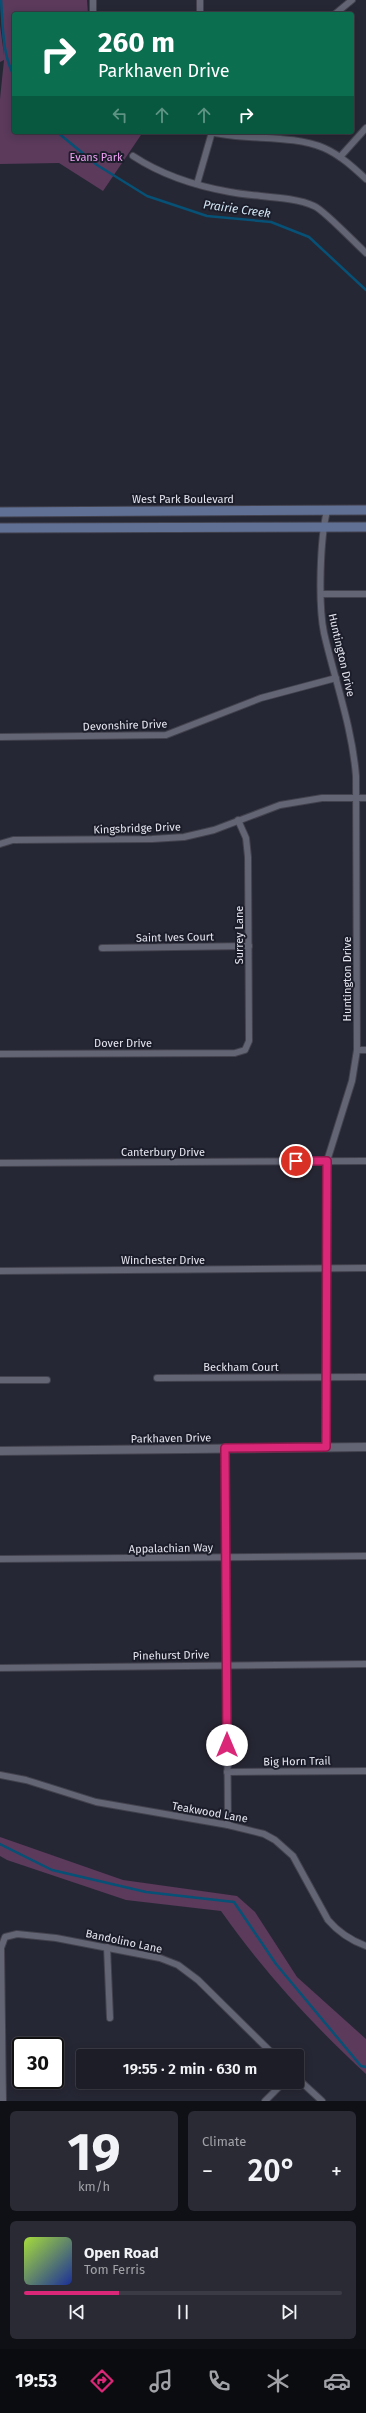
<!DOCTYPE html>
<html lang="en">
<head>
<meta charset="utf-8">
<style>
	:root { --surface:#1c1d27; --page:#292a33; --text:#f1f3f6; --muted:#a0a2a7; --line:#3a3b44; --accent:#db2777 }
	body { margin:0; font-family:"Fira Sans",sans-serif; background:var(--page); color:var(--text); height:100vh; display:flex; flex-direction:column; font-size:15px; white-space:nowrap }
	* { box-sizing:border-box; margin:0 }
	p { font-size:13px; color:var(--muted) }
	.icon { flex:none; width:22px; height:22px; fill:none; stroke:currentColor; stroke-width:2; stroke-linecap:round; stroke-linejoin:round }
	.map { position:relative; height:2101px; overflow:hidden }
	.side { display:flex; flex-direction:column; gap:10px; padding:10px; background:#0f1015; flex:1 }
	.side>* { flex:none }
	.hud { position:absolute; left:12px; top:12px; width:342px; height:122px; border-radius:4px; box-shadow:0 2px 10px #0003,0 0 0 1px var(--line); background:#0b6e4f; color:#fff; overflow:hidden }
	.speed { position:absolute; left:12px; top:2037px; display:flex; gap:8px; font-size:20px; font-weight:700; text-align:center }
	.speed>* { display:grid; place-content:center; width:52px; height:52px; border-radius:50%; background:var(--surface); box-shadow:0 2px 10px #0003,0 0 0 1px var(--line); line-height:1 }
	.speed .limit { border:2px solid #111; border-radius:6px; background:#fff; color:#111 }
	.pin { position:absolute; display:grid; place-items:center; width:34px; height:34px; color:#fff; margin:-17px; border:2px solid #fff; border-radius:50%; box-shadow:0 1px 4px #0007 }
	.me { position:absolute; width:44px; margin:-22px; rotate:0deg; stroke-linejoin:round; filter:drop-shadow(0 0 3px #0008) }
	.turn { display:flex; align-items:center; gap:14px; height:84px; padding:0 20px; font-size:18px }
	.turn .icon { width:52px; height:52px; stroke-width:2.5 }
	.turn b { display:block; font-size:28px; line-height:34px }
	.lanes { display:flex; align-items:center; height:38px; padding:0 20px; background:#0003; justify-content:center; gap:20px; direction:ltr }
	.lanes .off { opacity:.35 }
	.big { font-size:30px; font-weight:600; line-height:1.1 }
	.side .card { flex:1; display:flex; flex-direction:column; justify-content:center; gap:6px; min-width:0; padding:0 14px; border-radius:6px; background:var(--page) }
	.side .dial { align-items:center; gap:0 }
	.dial b { font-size:52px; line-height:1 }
	.song { display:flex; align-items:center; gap:12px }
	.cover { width:48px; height:48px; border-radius:6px; background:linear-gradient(135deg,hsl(80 70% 55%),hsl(230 70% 35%)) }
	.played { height:4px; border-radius:2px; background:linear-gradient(90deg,var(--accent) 30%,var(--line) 30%) }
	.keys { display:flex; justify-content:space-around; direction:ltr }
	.heat { display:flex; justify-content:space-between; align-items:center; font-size:22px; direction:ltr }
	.side .tiles { flex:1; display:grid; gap:10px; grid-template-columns:1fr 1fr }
	.card:last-child { grid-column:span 2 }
	.trip { position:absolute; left:76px; top:2049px; width:228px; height:40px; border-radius:4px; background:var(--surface); box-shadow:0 2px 10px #0003,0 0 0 1px var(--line); font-weight:600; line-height:40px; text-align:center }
	.tab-bar { display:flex; height:64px; justify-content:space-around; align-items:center; background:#0b0c10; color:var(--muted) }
	.tab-bar .icon { width:28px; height:28px }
	.tab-bar .active { color:var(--accent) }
	.tab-bar b { font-size:18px; color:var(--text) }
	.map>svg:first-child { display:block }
	.green { fill:#5b3a5c }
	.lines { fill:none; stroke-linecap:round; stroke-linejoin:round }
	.stream { stroke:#065175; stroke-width:2.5 }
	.minor-casing { stroke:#42424e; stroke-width:8 }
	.tertiary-casing { stroke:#42424e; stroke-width:10 }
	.secondary-casing { stroke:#42424e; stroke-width:11 }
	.minor { stroke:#636474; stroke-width:6 }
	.tertiary { stroke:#636474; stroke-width:8 }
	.secondary { stroke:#607095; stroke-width:9 }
	.route-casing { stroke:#8e194d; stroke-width:10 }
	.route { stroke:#db2777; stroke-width:7 }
	.labels { text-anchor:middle; stroke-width:4; stroke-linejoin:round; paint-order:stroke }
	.park-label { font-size:11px; fill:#f1a2f4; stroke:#1c1d2a }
	.street-label { font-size:11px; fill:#e4e5ee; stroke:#1c1d2a }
	.water-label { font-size:12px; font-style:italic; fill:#d2e6f4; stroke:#1c1d2a }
</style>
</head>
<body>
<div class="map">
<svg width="366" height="2101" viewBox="0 0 366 2101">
	<rect width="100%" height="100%" fill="#262734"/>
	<g class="green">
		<polygon points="0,0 87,0 88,14 14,14 14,132 143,132 103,191 59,163 0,164 0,99 4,60 0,62 0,25 4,55"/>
		<path d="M 0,1837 L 123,1880 L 237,1896 L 255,1912 L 297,1977 L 366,2039 L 366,2074 C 313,2025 263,1971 221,1911 L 126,1900 L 7,1860 L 0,1856 Z"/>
	</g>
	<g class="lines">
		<g class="stream">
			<path d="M 1,0 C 3,25 2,54 14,76"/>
			<polyline points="57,132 97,165 147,196 207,216 271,222 309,237 366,290"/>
			<polyline points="0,1844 52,1870 146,1892 234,1902 276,1964 361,2066 366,2067"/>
		</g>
		<g class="minor-casing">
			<g id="minor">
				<polyline points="93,0 93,14"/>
				<polyline points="200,0 200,12"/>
				<polyline points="335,14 352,0"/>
				<path d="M 211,132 C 247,141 291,134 324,148 C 340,155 353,167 366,179"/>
				<path d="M 133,156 C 162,175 196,186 230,192 C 254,197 293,196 314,206 C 324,210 356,244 366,253"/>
				<polyline points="340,157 366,128"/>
				<polyline points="197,184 212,132"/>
				<polyline points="322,594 366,594"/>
				<polyline points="0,737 166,735 261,698 336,678"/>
				<polyline points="0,844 13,840 152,839 184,837 214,830 280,805 322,798 366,798"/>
				<polyline points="102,948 249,946"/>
				<polyline points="357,1050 366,1050"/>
				<polyline points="0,1054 235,1053 245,1050 249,1041 248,857 246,838 238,820"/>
				<polyline points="0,1163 366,1161"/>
				<polyline points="0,1271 366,1268"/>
				<polyline points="157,1378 366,1377"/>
				<polyline points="0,1380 47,1380"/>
				<path d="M 326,1447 L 327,1161 L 352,1081 L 357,1050 L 356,776 C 352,726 335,681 324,633 C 318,604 320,539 327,511"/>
				<polyline points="225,1448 228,1825"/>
				<polyline points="0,1559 366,1556"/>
				<polyline points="0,1668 366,1664"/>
				<polyline points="227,1772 366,1771"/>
				<path d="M 0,1775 L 26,1780 L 96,1802 L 228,1825 L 264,1834 L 275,1840 L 293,1856 L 328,1920 C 339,1933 350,1940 366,1946"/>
				<polyline points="107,1947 110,2018"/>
				<polyline points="297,2078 322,2101"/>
				<polyline points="3,2101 1,1948 5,1937 17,1934 56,1938 160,1958 178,1965 198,1980 275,2056"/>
				<polyline points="265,2101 284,2082"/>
			</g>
		</g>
		<g class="tertiary-casing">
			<polyline id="tertiary" points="0,1451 366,1447"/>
		</g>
		<g class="secondary-casing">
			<g id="secondary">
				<polyline points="0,512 366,510"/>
				<polyline points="0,528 366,527"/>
			</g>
		</g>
		<use href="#minor" class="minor"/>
		<use href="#tertiary" class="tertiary"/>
		<use href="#secondary" class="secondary"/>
	</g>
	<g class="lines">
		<g class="route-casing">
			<polyline id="route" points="227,1745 225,1448 326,1447 327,1161 296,1161"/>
		</g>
		<use href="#route" class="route"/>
	</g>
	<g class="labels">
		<g class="park-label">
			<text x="96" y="161">Evans Park</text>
		</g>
		<g class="street-label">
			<text x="183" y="503">West Park Boulevard</text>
			<text transform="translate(342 655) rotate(77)" y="4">Huntington Drive</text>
			<text transform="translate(125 725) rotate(-2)" y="4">Devonshire Drive</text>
			<text transform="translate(137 828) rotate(-2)" y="4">Kingsbridge Drive</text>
			<text transform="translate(239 935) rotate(-90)" y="4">Surrey Lane</text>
			<text transform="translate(175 937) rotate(-1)" y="4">Saint Ives Court</text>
			<text transform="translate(347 979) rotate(-90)" y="4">Huntington Drive</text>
			<text x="123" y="1047">Dover Drive</text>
			<text x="163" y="1156">Canterbury Drive</text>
			<text x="163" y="1264">Winchester Drive</text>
			<text x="241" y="1371">Beckham Court</text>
			<text transform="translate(171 1438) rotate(-1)" y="4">Parkhaven Drive</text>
			<text transform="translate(171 1548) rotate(-1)" y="4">Appalachian Way</text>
			<text transform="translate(171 1655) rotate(-1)" y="4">Pinehurst Drive</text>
			<text transform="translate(297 1761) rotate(-1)" y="4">Big Horn Trail</text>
			<text transform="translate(210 1812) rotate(10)" y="4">Teakwood Lane</text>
			<text transform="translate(124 1941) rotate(12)" y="4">Bandolino Lane</text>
		</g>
		<g class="water-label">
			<text transform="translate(237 209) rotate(8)" y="4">Prairie Creek</text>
		</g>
	</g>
</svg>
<div class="speed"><div class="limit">30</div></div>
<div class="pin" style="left:296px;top:1161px;background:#d93025"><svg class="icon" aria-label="arrive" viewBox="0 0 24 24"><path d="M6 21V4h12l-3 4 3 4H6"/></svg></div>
<svg class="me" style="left:227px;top:1745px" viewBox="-20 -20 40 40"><circle r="19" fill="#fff"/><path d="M0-13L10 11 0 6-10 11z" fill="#db2777"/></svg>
<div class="trip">19:55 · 2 min · 630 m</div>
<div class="hud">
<div class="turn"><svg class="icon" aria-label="right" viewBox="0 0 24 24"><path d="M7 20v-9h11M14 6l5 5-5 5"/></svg><div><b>260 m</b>Parkhaven Drive</div></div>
<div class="lanes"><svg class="icon off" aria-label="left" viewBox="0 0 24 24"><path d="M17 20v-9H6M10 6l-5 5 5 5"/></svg><svg class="icon off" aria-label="ahead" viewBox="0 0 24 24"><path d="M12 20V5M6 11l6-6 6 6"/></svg><svg class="icon off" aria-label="ahead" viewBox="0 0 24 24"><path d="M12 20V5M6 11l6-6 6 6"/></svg><svg class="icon" aria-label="right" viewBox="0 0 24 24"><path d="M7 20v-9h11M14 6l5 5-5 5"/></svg></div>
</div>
</div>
<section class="side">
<div class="tiles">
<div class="card dial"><b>19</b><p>km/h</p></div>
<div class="card"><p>Climate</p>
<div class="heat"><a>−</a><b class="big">20°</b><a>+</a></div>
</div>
<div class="card">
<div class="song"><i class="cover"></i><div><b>Open Road</b><p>Tom Ferris</p></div></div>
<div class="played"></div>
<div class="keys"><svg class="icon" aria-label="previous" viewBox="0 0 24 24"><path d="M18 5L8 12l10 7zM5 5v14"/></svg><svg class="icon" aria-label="pause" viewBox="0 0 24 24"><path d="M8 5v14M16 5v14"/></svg><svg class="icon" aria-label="next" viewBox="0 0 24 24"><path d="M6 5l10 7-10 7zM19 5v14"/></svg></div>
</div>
</div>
</section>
<nav class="tab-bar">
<b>19:53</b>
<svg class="icon active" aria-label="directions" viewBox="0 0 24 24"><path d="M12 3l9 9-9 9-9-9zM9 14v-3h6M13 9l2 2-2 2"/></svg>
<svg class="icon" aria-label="music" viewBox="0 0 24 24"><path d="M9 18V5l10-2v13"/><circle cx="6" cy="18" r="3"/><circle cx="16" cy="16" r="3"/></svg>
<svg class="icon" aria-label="phone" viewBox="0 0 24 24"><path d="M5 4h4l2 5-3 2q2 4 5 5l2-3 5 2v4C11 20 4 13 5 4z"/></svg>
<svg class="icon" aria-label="climate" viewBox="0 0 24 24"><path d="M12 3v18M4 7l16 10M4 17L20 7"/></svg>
<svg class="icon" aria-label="car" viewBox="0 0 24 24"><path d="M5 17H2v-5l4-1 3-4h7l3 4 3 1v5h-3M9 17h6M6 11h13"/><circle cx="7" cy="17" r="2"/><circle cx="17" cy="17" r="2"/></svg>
</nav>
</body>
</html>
